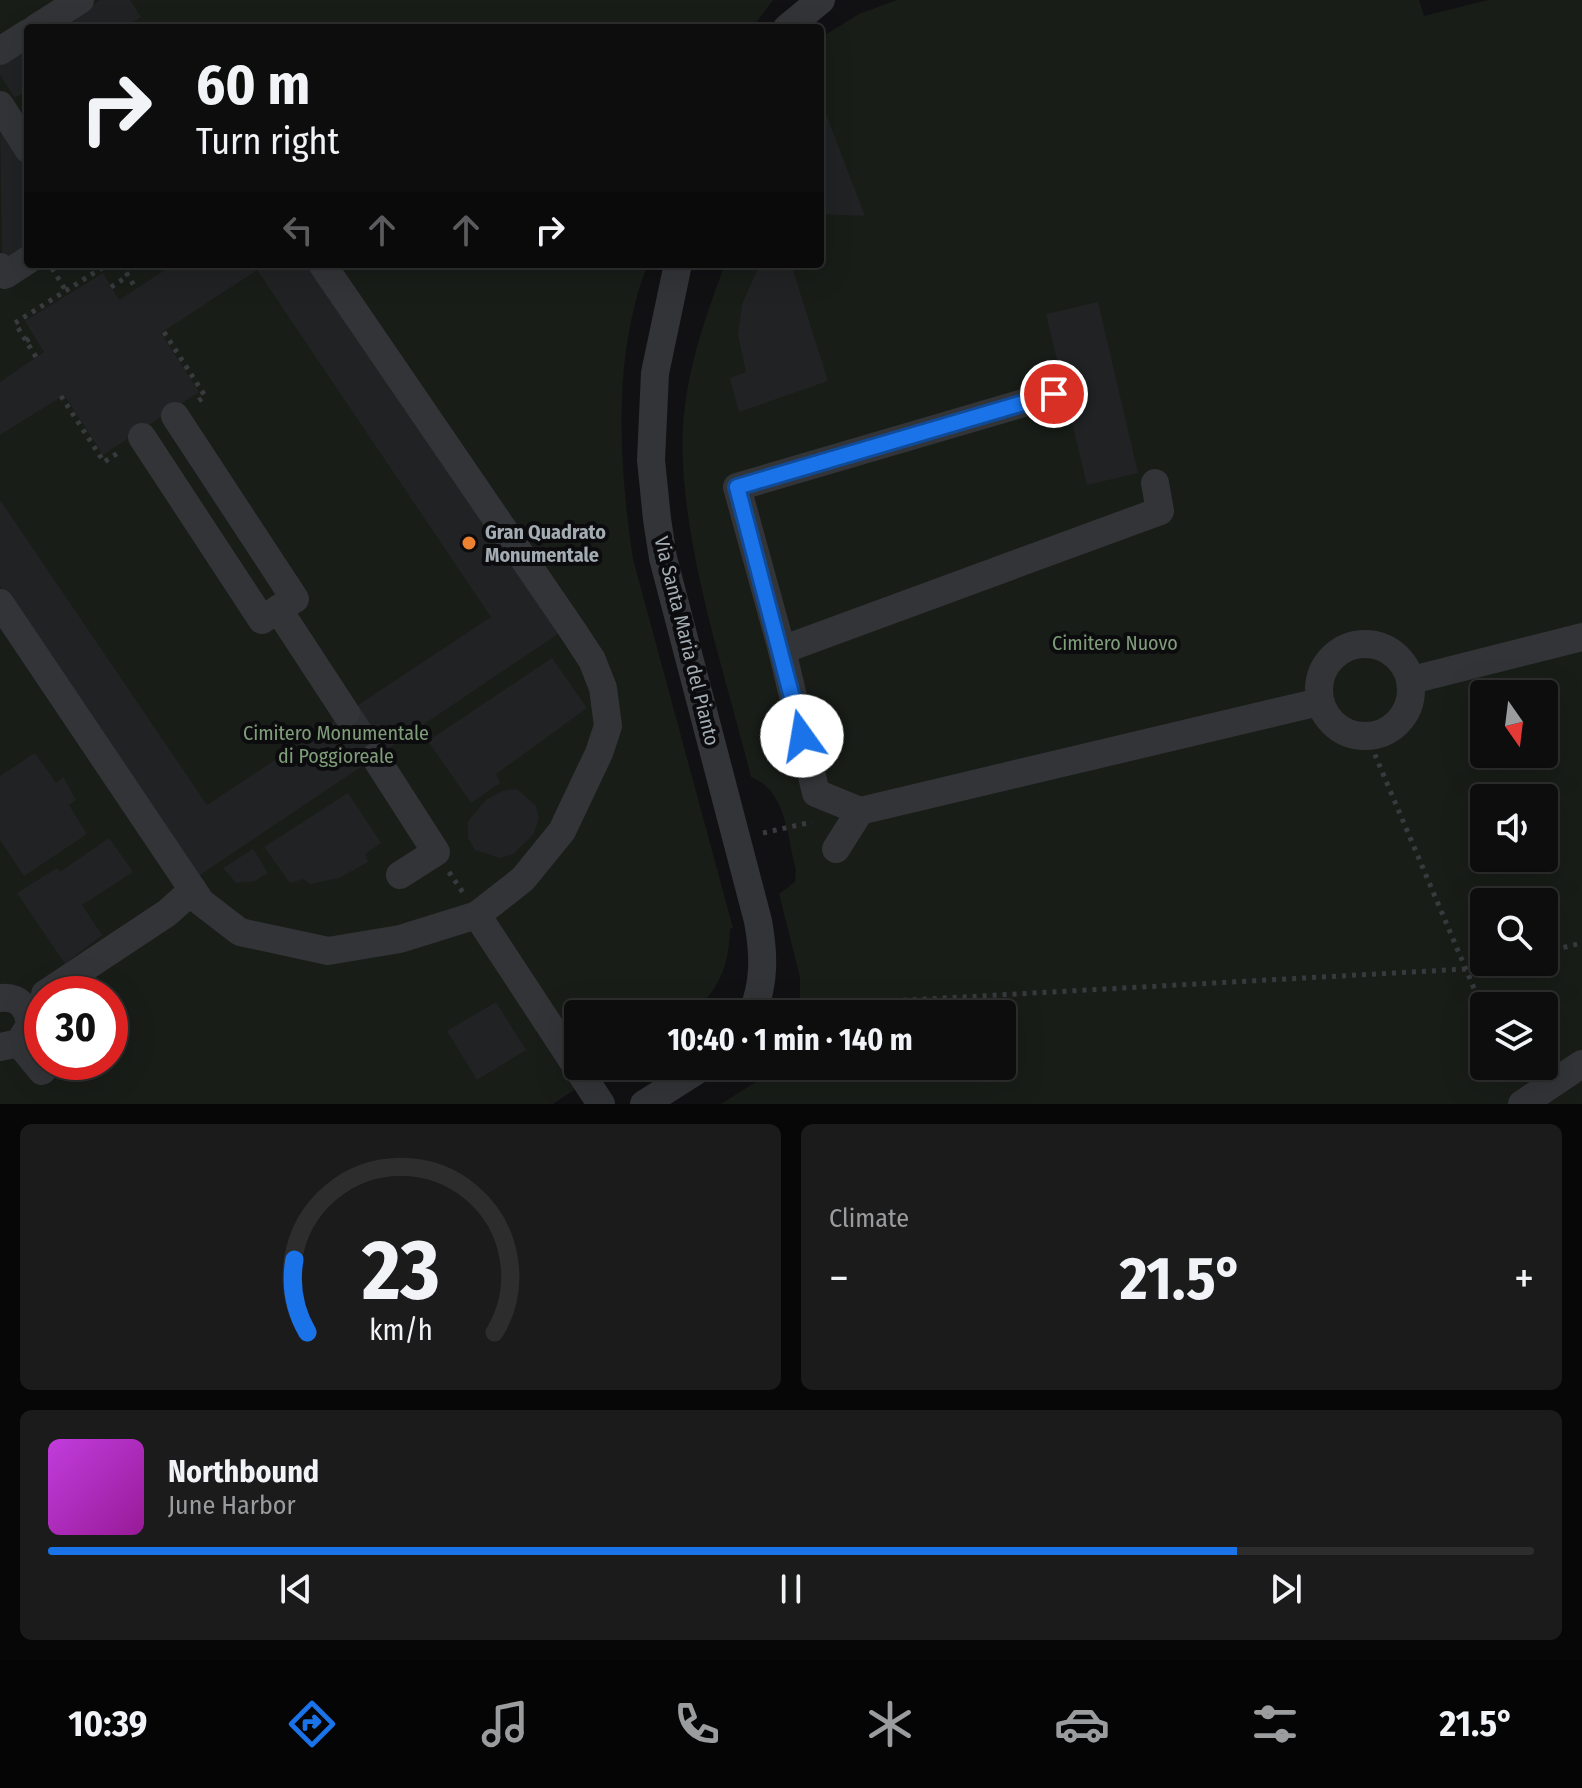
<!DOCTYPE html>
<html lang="en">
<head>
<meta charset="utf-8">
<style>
	:root { --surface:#0d0d0e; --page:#1b1b1c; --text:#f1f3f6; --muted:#9a9c9e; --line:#2d2d2e; --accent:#1a73e8 }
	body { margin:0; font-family:"Fira Sans Condensed",sans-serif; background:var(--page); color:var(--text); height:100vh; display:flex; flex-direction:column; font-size:30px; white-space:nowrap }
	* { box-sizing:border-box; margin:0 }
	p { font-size:26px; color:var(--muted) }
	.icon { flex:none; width:44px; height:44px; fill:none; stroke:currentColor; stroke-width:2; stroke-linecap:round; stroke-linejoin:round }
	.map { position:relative; height:1104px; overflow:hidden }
	.side { display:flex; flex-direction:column; gap:20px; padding:20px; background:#070708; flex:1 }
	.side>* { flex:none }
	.top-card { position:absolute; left:24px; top:24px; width:800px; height:244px; border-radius:8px; box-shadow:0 8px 32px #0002,0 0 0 2px var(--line); background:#0d0d0e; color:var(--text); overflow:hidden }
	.needle { width:52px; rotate:166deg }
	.controls { position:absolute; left:1470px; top:680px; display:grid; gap:16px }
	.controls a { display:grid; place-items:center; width:88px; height:88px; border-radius:8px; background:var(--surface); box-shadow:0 8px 32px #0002,0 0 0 2px var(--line); font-size:40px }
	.speed { position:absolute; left:24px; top:976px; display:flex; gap:16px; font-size:40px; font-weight:700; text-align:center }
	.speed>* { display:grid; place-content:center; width:104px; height:104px; border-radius:50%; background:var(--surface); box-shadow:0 8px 32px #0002,0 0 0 2px var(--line); line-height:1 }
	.speed .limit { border:12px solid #d22; background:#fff; color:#111 }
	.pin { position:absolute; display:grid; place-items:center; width:68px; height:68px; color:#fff; margin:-34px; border:4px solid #fff; border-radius:50%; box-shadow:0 2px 8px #0007 }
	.me { position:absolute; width:88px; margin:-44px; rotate:347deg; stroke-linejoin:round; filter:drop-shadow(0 0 6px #0008) }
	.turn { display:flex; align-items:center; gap:28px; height:168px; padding:0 40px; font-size:36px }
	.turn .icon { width:104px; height:104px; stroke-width:2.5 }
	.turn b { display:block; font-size:56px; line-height:68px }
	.lanes { display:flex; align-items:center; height:76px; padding:0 40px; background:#0003; justify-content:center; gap:40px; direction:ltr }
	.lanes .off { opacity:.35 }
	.big { font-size:60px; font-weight:700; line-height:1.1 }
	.side .card { flex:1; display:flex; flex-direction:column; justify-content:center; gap:12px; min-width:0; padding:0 28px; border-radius:12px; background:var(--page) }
	.side .dial { align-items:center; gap:0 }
	.dial svg { height:208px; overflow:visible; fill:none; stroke:var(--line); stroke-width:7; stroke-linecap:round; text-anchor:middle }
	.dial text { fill:var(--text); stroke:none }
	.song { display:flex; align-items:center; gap:24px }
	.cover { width:96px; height:96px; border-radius:12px; background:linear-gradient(135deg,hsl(290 70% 55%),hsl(300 70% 35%)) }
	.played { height:8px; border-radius:4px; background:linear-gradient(90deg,var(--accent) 80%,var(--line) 80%) }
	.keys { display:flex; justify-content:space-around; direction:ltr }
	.heat { display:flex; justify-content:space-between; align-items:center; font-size:44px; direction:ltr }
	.side .tiles { flex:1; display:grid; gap:20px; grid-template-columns:1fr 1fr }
	.card:last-child { grid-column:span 2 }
	.trip { position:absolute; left:564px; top:1000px; width:452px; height:80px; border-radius:8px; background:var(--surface); box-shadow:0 8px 32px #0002,0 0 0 2px var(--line); font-weight:700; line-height:80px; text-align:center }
	.dock { display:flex; height:128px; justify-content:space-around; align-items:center; background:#050506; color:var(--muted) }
	.dock .icon { width:56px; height:56px }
	.dock .selected { color:var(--accent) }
	.dock b { font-size:36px; color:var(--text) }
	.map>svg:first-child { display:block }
	.green { fill:#181d18; fill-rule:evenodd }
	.building { fill:#212224 }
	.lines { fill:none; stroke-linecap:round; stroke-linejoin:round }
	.minor-tunnel { stroke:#2e3033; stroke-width:28; stroke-dasharray:28 14; stroke-linecap:butt }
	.path { stroke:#383b3e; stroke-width:5; stroke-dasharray:4 6; stroke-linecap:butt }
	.minor { stroke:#323437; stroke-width:28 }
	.route-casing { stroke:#114b97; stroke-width:20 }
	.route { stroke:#1a73e8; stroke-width:14 }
	.poi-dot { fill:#eb8131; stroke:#0c0c0e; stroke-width:3 }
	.labels { text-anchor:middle; stroke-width:8; stroke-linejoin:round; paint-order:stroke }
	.poi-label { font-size:20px; font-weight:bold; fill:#a3acb3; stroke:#0c0c0e; text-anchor:start }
	.street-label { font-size:20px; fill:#a3acb3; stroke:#0c0c0e }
	.park-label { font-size:20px; fill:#809d7a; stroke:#0c0c0e }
</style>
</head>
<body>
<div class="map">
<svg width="1582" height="1104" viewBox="0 0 1582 1104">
	<rect width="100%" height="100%" fill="#111113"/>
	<g class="green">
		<path d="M 0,0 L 773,0 L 752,28 L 28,28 L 28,264 L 648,264 C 612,354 619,465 633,559 L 733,928 L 730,929 C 729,965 719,994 688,1014 L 578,1014 L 578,1066 L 610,1066 L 553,1104 L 0,1104 ZM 42,994 L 110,994 L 110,1062 L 42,1062 Z"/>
		<path d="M 897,0 L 1419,0 L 1424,16 L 1488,0 L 1582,0 L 1582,1104 L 721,1104 L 781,1066 L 1002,1066 L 1002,1014 L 800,1014 L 800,977 L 779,894 L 795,882 L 796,870 C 787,837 787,791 751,777 C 725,671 678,538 683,429 C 686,371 705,318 725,264 L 820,264 L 820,38 L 859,14 ZM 1484,694 L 1544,694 L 1544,754 L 1484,754 ZM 1484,798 L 1544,798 L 1544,858 L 1484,858 ZM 1484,902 L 1544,902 L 1544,962 L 1484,962 ZM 1484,1006 L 1544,1006 L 1544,1066 L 1484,1066 Z"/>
	</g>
	<g class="building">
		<polygon points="100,0 130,0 141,17 124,28 57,28"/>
		<polygon points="28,47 28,90 15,98 0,75 0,65"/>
		<polygon points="824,109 865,216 820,214 820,118"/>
		<polygon points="0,115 28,158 28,246 2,263"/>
		<polygon points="174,264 310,264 558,634 197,877 0,586 0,500 207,805 491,617 257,270 161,333 199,392 103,455 64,395 0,435 0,382 44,352 25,321 103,273 119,300"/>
		<polygon points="760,264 791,264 828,381 739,412 730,378 746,372 738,335 742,304"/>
		<polygon points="1098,302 1138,473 1087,485 1046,314"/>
		<polygon points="552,658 587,708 496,774 500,783 471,803 428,741"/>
		<polygon points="35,753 56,783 63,777 76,800 69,805 87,834 24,876 0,840 0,776"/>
		<polygon points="517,789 536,806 539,818 533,835 513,854 500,858 475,850 468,838 468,821 487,799 502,791"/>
		<polygon points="348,793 381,843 365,854 368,862 339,878 310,884 304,879 290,883 264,847"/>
		<polygon points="109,838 133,872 82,905 102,935 65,964 17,893 57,868 60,872"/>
		<polygon points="253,849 268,873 255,881 236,883 223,868"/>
		<polygon points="496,1002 526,1050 477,1080 447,1031"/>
	</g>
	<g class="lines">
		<polyline class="minor-tunnel" points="346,713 375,757"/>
		<g class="path">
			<polyline points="121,264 136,289"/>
			<polyline points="52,268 66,291"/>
			<polyline points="111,287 128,276"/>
			<polyline points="164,332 205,396 197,402"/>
			<polyline points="26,341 34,336"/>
			<polyline points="36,357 15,323 108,264"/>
			<polyline points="61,396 104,462 121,451"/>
			<polyline points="1367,736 1484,1012"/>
			<polyline points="763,833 812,822"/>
			<polyline points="449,872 464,894"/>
			<polyline points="1544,952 1582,943"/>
			<polyline points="783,1004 800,1006 1466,969 1498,962"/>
			<polyline points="1507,1066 1513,1081"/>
		</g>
		<g class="minor">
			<polyline points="36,28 80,0"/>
			<polyline points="787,28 821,0"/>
			<polyline points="0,51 28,33"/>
			<polyline points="0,105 28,149"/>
			<path d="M 678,264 L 655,373 L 651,460 L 657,519 L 663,558 L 758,921 C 764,954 765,982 752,1014"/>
			<polyline points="0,267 5,275 28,260"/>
			<polyline points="175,416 295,599 278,609"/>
			<polyline points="142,437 262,620 278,609 346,713"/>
			<polyline points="0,603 201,902 240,932 328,951 400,939 477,915 523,879 562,831 599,753 608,726 603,688 592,660 573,631 322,264"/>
			<circle cx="1365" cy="690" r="46"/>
			<polyline points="782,650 737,487 1054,394"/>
			<polyline points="1412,680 1582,637"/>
			<polyline points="375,757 436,852 400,875"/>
			<polyline points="860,811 816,793 782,650 1160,511 1155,483"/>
			<polyline points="836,849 860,811 1319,702"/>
			<polyline points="477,915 601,1104"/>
			<polyline points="45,994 167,913 193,890"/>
			<path d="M 0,998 C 19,996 28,1007 30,1025 L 19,1043 L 0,1047"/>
			<polyline points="19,1043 42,1071"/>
			<polyline points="644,1104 704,1066"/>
			<polyline points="1522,1104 1582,1064"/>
		</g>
	</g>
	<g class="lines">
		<g class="route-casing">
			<polyline id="route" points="802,736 737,487 1054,394"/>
		</g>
		<use href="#route" class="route"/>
	</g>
	<circle class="poi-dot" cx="469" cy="543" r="8"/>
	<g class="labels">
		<g class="poi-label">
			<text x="485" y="539">Gran Quadrato<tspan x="485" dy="23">Monumentale</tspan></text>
		</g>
		<g class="street-label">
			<text transform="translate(687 641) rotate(76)" y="7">Via Santa Maria del Pianto</text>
		</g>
		<g class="park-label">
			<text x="1115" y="650">Cimitero Nuovo</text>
			<text x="336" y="740">Cimitero Monumentale<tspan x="336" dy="23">di Poggioreale</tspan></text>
		</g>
	</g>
</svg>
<div class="controls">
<a><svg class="needle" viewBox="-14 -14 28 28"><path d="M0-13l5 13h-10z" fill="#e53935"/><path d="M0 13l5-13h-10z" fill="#9a9c9e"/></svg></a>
<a><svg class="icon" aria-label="sound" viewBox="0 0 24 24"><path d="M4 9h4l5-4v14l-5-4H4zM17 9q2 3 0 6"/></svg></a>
<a><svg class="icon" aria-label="search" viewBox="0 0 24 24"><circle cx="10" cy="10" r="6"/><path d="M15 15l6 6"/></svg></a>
<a><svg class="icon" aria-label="layers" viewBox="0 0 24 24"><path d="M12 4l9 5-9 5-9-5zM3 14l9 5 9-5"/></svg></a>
</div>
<div class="speed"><div class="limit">30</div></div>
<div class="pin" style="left:1054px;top:394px;background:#d93025"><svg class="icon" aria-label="arrive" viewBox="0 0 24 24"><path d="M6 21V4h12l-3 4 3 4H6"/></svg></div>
<svg class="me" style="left:802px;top:736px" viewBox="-20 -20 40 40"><circle r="19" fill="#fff"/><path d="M0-13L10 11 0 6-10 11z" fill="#1a73e8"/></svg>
<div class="trip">10:40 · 1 min · 140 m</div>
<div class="top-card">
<div class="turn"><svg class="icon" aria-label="right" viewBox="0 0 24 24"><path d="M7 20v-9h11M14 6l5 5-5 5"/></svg><div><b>60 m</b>Turn right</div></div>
<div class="lanes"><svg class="icon off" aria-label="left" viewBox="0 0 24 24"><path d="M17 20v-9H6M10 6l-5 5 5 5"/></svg><svg class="icon off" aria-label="ahead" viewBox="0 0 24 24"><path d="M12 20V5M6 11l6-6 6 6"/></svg><svg class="icon off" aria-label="ahead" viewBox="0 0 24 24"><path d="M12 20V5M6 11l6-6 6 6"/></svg><svg class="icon" aria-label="right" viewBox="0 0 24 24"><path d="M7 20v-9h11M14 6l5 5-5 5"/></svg></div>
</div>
</div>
<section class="side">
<div class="tiles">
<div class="card dial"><svg viewBox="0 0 100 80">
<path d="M14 69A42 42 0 1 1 86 69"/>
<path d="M14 69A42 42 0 0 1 9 41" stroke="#1a73e8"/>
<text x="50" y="56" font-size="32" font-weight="700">23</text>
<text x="50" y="72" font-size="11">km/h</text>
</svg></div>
<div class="card"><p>Climate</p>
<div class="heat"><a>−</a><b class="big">21.5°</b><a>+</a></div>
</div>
<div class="card">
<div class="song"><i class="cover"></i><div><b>Northbound</b><p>June Harbor</p></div></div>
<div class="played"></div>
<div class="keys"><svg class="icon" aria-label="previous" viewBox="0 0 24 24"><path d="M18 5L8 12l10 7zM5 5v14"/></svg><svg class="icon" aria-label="pause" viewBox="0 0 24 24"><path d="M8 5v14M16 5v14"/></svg><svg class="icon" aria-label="next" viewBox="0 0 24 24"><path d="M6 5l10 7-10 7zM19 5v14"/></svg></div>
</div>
</div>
</section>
<nav class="dock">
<b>10:39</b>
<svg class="icon selected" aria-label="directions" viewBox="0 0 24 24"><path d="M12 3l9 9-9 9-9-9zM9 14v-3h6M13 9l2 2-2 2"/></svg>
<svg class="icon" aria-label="music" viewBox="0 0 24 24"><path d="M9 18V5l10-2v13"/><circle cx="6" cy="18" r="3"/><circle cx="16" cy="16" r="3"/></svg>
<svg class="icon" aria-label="phone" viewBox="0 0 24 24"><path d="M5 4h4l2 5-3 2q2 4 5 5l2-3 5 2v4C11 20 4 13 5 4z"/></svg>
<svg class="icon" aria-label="climate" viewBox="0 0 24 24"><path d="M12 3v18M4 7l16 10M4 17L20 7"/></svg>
<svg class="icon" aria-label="car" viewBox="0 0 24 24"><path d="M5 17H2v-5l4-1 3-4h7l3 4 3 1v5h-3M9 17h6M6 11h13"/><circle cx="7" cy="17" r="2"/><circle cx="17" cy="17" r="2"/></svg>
<svg class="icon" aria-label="filters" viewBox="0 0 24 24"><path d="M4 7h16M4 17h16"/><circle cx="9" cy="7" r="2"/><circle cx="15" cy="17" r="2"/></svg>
<b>21.5°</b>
</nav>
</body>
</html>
